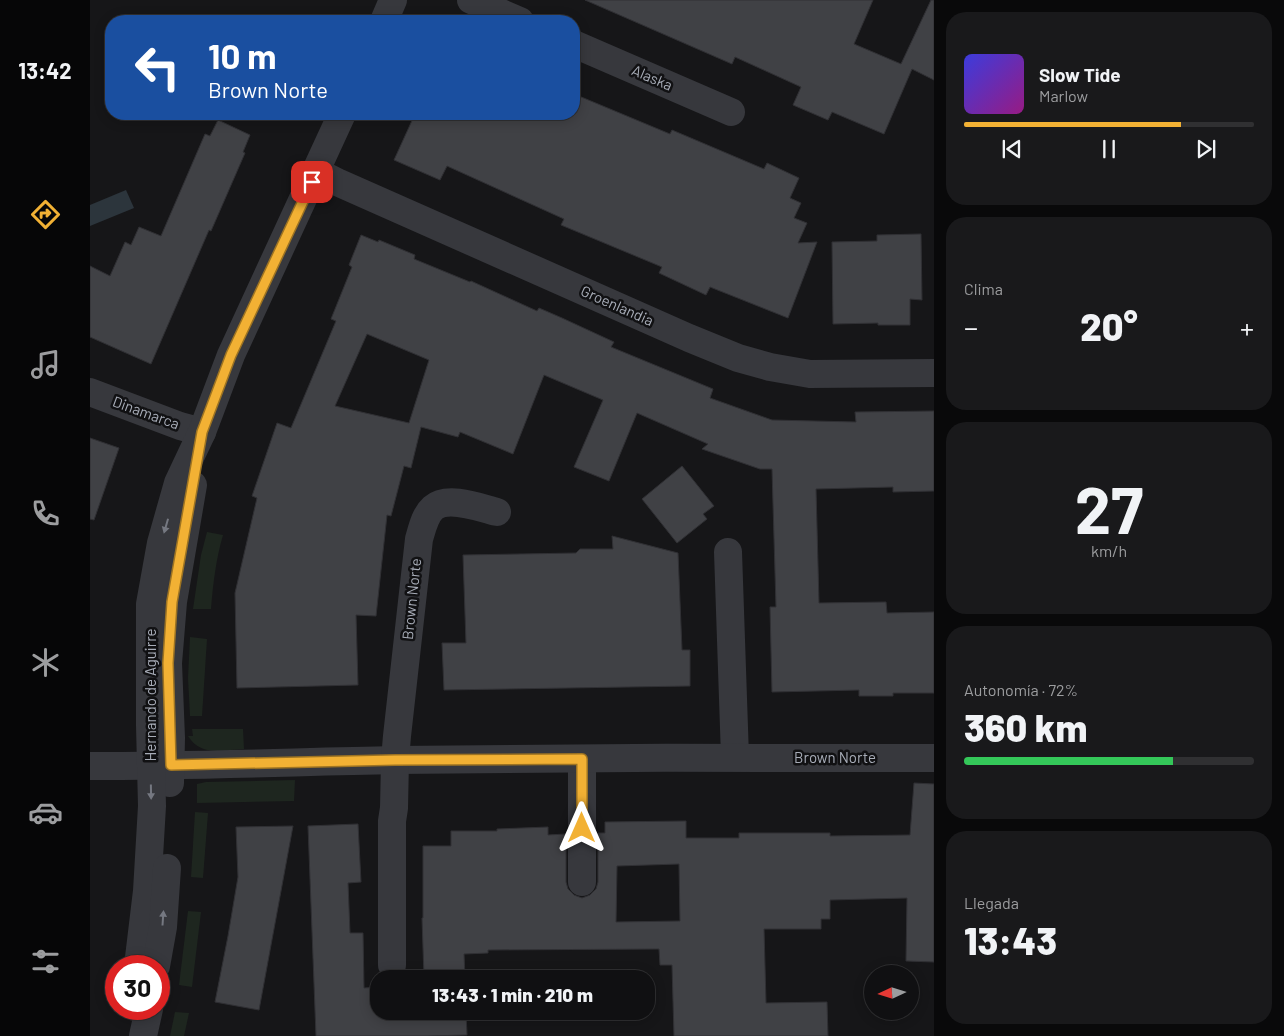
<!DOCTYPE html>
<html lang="es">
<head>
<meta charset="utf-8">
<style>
	:root { --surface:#101012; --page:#19191b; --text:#f1f3f6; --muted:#9c9d9f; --line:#303032; --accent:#f2b134 }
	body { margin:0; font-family:Barlow,sans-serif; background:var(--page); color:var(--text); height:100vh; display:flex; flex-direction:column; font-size:19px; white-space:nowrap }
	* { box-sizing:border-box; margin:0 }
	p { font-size:16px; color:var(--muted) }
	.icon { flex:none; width:28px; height:28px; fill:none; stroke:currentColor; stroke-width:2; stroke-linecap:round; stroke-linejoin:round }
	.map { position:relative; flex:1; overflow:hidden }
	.details { display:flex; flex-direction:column; gap:12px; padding:12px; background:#09090a; width:350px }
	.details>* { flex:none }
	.top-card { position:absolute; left:15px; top:15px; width:475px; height:105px; border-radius:20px; box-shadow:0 2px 12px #0003,0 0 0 1px var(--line); background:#1a4fa0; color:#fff; overflow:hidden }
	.needle { width:32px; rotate:266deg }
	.tools { position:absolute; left:774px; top:965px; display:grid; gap:10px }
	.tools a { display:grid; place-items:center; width:55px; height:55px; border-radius:50%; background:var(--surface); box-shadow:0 2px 12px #0003,0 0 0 1px var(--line); font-size:25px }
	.speed { position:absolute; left:15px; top:955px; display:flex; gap:10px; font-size:25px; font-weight:700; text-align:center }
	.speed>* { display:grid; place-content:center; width:65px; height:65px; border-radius:50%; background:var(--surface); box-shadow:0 2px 12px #0003,0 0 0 1px var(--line); line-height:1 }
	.speed .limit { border:8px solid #d22; background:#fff; color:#111 }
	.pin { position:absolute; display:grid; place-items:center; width:42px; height:42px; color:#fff; margin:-21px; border-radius:10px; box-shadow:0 2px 8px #0006 }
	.me { position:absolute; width:55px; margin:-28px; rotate:0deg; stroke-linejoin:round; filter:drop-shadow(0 0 4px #0008) }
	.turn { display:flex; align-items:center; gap:18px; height:105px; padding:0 20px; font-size:22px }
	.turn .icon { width:65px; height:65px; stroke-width:2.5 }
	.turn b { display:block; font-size:35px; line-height:42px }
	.big { font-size:38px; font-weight:800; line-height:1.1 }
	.details .widget { flex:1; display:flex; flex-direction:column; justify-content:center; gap:8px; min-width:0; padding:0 18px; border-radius:20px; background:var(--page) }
	.details .dial { align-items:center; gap:0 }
	.dial b { font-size:65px; line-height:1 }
	.song { display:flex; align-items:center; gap:15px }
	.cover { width:60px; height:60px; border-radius:8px; background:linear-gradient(135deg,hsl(240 70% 55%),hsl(310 70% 35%)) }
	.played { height:5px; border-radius:2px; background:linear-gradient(90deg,var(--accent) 75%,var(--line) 75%) }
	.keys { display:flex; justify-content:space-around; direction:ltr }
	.heat { display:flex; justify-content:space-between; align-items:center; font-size:28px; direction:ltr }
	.charge { height:8px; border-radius:4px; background:linear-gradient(90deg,#34c759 72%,var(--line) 0) }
	.trip { position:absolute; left:280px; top:970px; width:285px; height:50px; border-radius:20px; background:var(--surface); box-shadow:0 2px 12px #0003,0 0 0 1px var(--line); font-weight:800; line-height:50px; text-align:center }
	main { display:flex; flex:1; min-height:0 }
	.tab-bar { display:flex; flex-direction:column; width:90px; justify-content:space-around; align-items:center; background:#060607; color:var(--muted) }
	.tab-bar .icon { width:35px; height:35px }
	.tab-bar .on { color:var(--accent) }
	.tab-bar b { font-size:22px; color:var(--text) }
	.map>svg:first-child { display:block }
	.green { fill:#1e261f }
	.water { fill:#2c353c }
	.building { fill:#404145; stroke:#303034; fill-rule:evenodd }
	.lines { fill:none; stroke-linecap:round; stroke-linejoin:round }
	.minor { stroke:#37383d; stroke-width:28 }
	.oneway { fill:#757881 }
	.route-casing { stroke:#9d7322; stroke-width:12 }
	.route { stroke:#f2b134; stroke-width:9 }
	.labels { text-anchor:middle; stroke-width:5; stroke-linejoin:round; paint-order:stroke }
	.street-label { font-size:15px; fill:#a8adb8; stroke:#111113 }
</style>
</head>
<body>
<main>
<nav class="tab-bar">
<b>13:42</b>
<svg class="icon on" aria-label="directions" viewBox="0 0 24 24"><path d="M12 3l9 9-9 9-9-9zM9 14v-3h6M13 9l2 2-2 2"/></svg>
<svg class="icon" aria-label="music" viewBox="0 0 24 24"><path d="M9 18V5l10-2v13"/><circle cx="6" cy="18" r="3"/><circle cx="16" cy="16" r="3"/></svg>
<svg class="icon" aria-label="phone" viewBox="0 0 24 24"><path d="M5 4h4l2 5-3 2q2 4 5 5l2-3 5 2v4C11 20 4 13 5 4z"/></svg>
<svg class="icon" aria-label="climate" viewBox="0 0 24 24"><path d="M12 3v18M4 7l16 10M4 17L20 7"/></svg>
<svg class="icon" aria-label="car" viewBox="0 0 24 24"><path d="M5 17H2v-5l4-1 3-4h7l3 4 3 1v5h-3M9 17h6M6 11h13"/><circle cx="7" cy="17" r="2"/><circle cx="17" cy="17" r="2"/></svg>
<svg class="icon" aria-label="filters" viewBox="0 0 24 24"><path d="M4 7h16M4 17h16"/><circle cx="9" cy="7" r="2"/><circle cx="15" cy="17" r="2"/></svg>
</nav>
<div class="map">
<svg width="844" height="1036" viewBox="0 0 844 1036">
	<rect width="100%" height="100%" fill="#161618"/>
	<g class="green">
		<path d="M 117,532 L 133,535 C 126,559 123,584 121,609 L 103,609 L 111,555 Z"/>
		<polygon points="100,637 117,639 112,716 100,716 98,678"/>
		<path d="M 102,729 L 153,729 L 154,749 C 133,750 111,757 98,736 L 103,736 Z"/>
		<polygon points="205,780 204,801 107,803 107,784 116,782"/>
		<polygon points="105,812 118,813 113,878 101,877"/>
		<polygon points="98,911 111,912 102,987 89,985"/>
		<polygon points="85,1012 99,1013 94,1036 80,1036"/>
	</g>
	<polygon class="water" points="36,190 44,208 0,226 0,205"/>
	<g class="building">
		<polygon points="495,0 783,0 764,44 811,64 841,0 844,0 844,80 822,69 794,134 742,112 738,120 703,105 711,87 645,57 642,64"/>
		<polygon points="484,94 580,134 582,130 674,169 677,163 709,178 700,198 711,203 704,218 717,223 708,243 727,242 698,318 620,287 616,295 569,273 572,267 471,225 474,219 357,166 350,180 304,160 325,114 484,114"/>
		<polygon points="128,120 160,135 153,152 155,153 121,231 119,230 61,364 0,337 0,266 20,276 35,242 41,245 49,227 71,236 115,134 120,136"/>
		<polygon points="831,234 832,300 820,299 820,325 788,325 788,323 743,324 742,242 787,241 787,235"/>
		<path d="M 271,235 L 288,242 L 289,240 L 325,255 L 324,259 L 380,282 L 381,281 L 447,311 L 449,308 L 472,318 L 524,342 L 521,347 L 623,389 L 620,398 L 682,420 L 766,422 L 765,412 L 844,411 L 844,491 L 803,492 L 803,487 L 726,489 L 729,603 L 796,602 L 797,613 L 844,612 L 844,693 L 803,693 L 803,696 L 769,696 L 769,690 L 682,692 L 680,607 L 686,607 L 682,469 L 670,469 L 612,449 L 618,444 L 547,413 L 519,481 L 484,467 L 513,400 L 454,375 L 423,454 L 370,432 L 368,437 L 331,427 L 321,468 L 314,466 L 301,516 L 297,515 L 286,616 L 266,615 L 268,685 L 147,688 L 145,593 L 167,498 L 162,496 L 187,423 L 201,428 L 246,321 L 241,319 L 262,267 L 259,265 ZM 277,334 L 339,360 L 319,423 L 245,406 Z"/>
		<polygon points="0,438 29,448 4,520 0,519"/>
		<polygon points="592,466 624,506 613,514 617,519 587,543 552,499"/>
		<polygon points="522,536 588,553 592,650 600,650 600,686 354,690 352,643 376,643 373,555 486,553 490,549 523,549"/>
		<path d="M 824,783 L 844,784 L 844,962 L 816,961 L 817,898 L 740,900 L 740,919 L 731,919 L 731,929 L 674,929 L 676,1003 L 737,1002 L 738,1036 L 584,1036 L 582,965 L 570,965 L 569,949 L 398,950 L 398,953 L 374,954 L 375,979 L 332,979 L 332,977 L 334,977 L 332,918 L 333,918 L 333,846 L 361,846 L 361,831 L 407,831 L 407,829 L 458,827 L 458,835 L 476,834 L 476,882 L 478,889 L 484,895 L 492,898 L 500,895 L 506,889 L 508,882 L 508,833 L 515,833 L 515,822 L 596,821 L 596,838 L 649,838 L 649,833 L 740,833 L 740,836 L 820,835 ZM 589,864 L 590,921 L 526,922 L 527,866 Z"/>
		<polygon points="268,824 271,882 258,883 260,933 273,933 274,988 289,987 289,1011 376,1011 377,1035 338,1036 226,1036 218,826"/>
		<polygon points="203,826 169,1010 125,1002 138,936 148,877 146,827"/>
	</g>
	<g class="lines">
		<g class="minor">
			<polyline points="381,0 430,21"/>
			<polyline points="294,21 303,0"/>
			<polyline points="484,44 641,112"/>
			<polyline points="227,172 247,182 599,338 648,358 680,367 720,374 844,373"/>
			<polyline points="0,392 90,426 112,432"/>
			<polyline points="638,552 645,757"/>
			<polyline points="492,759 492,882"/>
			<path d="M 0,766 C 102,766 204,762 305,760 C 485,758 664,757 844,758"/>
			<polyline points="80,783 81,738 78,663 83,602 103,485"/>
			<path d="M 302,965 L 302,821 L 304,808 L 305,760 L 307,736 L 329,539 C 332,529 335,515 343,508 C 358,495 391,508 407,512"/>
			<polyline points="48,966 57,891 62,806 60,725 60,604 71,543 88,483 112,432 141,355 252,114"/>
			<polyline points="66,966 73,927 77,868"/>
			<polyline points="53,1036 59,1009"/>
		</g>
	</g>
	<defs><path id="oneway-solid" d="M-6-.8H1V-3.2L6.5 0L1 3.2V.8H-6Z" transform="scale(1.25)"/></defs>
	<g class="oneway">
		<use href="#oneway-solid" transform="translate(76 526) rotate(106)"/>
		<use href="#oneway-solid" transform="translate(61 792) rotate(89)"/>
		<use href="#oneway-solid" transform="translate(73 918) rotate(-86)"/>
	</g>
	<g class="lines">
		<g class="route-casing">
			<polyline id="route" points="222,182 141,355 112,432 82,602 78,663 81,765 305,760 492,759 492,828"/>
		</g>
		<use href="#route" class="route"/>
	</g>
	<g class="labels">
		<g class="street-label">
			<text transform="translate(562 78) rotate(23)" y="5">Alaska</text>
			<text transform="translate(527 306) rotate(24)" y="5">Groenlandia</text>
			<text transform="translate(56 413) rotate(20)" y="5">Dinamarca</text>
			<text transform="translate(322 599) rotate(-84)" y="5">Brown Norte</text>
			<text transform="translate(61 695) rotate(-90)" y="5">Hernando de Aguirre</text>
			<text x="745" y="763">Brown Norte</text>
		</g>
	</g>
</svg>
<div class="tools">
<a><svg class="needle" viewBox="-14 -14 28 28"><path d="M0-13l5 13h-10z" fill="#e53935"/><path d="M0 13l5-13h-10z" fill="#9c9d9f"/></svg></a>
</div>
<div class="speed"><div class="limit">30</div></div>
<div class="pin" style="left:222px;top:182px;background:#d93025"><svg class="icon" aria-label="arrive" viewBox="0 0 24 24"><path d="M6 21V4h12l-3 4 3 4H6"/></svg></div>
<svg class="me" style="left:492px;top:828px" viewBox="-20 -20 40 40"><path d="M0-17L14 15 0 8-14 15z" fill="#f2b134" stroke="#fff" stroke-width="4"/></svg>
<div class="trip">13:43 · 1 min · 210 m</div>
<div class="top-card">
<div class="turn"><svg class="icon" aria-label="left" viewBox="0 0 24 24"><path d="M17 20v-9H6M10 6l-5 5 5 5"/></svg><div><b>10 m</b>Brown Norte</div></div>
</div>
</div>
<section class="details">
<div class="widget">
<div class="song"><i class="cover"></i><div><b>Slow Tide</b><p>Marlow</p></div></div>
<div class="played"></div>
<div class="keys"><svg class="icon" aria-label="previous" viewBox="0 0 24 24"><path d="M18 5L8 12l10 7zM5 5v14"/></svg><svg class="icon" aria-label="pause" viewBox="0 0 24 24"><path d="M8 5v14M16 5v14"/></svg><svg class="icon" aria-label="next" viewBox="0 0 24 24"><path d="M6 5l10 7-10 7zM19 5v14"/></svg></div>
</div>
<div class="widget"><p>Clima</p>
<div class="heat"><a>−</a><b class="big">20°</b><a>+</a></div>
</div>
<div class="widget dial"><b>27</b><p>km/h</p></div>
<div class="widget"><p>Autonomía · 72%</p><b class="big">360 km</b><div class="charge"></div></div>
<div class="widget"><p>Llegada</p><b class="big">13:43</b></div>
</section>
</main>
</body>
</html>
